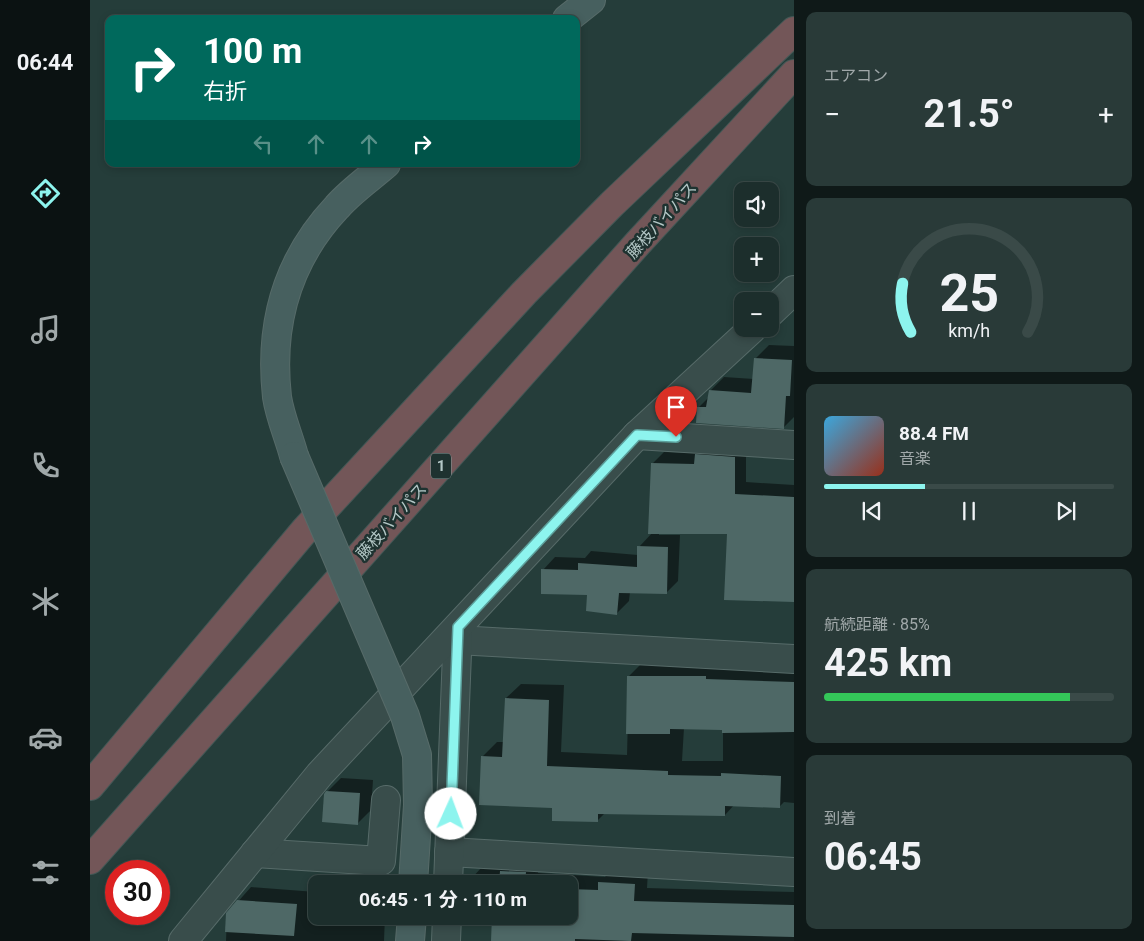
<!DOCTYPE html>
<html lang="ja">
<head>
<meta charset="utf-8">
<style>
	:root { --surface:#1c2e2c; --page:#293a38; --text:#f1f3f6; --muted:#a0a8a9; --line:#3a4a48; --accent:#8df4ee }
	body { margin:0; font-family:Roboto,"Noto Sans JP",sans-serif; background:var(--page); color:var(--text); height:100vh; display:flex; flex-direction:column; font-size:19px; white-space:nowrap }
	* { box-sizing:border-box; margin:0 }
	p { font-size:16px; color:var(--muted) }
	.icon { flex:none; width:28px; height:28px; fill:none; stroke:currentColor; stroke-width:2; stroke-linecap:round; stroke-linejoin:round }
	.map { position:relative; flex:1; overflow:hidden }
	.sheet { display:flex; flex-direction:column; gap:12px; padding:12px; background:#0f1918; width:350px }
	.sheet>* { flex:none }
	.guide { position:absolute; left:15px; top:15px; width:475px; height:152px; border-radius:10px; box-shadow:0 2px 8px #0003,0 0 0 1px var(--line); background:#00695c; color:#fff; overflow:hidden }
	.controls { position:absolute; left:644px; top:182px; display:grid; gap:10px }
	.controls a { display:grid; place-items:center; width:45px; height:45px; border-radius:10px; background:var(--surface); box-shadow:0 2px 8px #0003,0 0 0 1px var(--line); font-size:25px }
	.speed { position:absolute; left:15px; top:860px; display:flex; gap:10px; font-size:25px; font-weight:700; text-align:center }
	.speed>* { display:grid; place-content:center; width:65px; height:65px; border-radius:50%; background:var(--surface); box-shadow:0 2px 8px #0003,0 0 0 1px var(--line); line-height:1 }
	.speed .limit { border:8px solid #d22; background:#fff; color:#111 }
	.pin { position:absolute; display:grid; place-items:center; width:42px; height:42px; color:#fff; margin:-51px -21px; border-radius:50% 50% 50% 0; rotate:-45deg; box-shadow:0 0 5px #0007 }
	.pin .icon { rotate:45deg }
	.me { position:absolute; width:55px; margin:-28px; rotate:2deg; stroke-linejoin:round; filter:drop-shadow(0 0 4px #0008) }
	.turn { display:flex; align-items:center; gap:18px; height:105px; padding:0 15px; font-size:22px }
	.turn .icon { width:65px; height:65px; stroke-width:2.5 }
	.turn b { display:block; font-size:35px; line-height:42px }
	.lanes { display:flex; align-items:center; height:48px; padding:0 15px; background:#0003; justify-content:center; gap:25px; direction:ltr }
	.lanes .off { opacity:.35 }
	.big { font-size:38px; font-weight:700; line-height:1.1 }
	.sheet .tile { flex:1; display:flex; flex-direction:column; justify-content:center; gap:8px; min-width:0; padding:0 18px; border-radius:10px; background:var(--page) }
	.sheet .dial { align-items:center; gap:0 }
	.dial svg { height:130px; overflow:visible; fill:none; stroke:var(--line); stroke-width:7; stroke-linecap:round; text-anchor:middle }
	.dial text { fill:var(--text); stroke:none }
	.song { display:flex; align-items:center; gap:15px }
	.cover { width:60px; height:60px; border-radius:8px; background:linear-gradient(135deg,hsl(200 70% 55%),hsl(10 70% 35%)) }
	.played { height:5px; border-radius:2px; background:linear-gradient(90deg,var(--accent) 35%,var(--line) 35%) }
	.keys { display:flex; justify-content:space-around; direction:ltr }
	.heat { display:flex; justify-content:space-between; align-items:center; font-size:28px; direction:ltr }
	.charge { height:8px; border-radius:4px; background:linear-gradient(90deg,#34c759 85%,var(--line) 0) }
	.trip { position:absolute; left:218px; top:875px; width:270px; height:50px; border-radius:10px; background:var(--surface); box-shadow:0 2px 8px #0003,0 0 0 1px var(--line); font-weight:700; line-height:50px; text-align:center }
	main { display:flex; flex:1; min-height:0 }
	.dock { display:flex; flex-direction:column; width:90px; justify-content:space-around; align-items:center; background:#0b1212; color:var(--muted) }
	.dock .icon { width:35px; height:35px }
	.dock .selected { color:var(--accent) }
	.dock b { font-size:22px; color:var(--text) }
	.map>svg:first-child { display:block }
	.shadow { fill:#0007; fill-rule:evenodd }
	.building { fill:#4e6866 }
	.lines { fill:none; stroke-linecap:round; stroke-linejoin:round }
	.street-casing { stroke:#576b69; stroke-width:30 }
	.secondary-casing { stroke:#576b69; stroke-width:30 }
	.highway-casing { stroke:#445856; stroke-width:30 }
	.street { stroke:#394d4b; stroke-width:28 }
	.secondary { stroke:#47605f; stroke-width:28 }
	.highway { stroke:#735658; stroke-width:28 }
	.secondary-bridge-casing { stroke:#576b69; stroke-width:30; stroke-linecap:butt }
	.secondary-bridge { stroke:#47605f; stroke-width:28 }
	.route-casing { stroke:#5c9f9b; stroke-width:12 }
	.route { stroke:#8df4ee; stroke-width:9 }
	.labels { text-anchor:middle; stroke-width:5; stroke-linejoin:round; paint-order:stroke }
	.shield { fill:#1e3230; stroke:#879b9a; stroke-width:1 }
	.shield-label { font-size:15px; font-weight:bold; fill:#b4c8c7 }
	.street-label { font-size:16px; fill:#b4c8c7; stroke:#1e3230 }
</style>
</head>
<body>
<main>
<nav class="dock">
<b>06:44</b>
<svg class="icon selected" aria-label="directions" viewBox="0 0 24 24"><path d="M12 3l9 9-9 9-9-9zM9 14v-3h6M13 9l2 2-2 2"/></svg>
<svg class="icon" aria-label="music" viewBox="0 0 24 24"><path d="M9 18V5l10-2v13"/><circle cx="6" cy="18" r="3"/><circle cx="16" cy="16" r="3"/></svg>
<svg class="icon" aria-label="phone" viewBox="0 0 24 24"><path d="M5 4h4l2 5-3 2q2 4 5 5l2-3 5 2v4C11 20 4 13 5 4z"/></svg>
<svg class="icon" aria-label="climate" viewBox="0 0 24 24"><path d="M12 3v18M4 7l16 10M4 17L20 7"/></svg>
<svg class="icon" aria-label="car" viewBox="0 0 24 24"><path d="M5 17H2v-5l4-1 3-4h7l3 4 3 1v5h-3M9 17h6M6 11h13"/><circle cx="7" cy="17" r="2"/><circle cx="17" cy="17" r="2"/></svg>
<svg class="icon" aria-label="filters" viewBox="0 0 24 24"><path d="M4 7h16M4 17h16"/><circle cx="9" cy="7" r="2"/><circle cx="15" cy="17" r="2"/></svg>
</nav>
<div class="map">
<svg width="704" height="941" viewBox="0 0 704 941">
	<rect width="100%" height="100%" fill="#253d3a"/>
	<g class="shadow">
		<polygon points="679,345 704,346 704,417 694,427 609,407 619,397 620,391 634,377 664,379 665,359"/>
		<polygon points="618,443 656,446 656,482 704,485 704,600 638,533 569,532 569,535 590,535 588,581 576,593 540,592 539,601 527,613 498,594 453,570 465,557 495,558 501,551 548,555 549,547 563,532 562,464 574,452 608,453"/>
		<path d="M 553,662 L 704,668 L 704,803 L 694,802 L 689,807 L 644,805 L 635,815 L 515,813 L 507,821 L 463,806 L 392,757 L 407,742 L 414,742 L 416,698 L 431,684 L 474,685 L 471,752 L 537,755 L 539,676 ZM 594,728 L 633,729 L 633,761 L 592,761 Z"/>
		<polygon points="251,778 283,780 281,810 267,824 237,792"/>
		<polygon points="449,859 448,873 515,877 523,869 558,871 557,888 704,892 704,941 402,941 479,916 479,884 378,884 379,881 392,867"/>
		<polygon points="161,887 226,892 226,916 295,916 294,941 136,941 137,914"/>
	</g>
	<g class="building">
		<polygon points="664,358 702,360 700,396 696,396 694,429 606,423 607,407 616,407 619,390 661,393"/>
		<polygon points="605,454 645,457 645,494 704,497 704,602 634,600 637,534 558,534 561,463 604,464"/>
		<polygon points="547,546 578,547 577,594 529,593 527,615 496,611 497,595 451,594 451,569 488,570 488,563 547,567"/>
		<polygon points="537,676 616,676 616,679 704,682 704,732 632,733 632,730 580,729 580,734 536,734"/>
		<polygon points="415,698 459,700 457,766 578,771 578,775 631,776 631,773 691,776 690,808 635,806 635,816 508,814 508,822 462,821 462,808 389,805 391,756 412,757"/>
		<polygon points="236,791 270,793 268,825 232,822 234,794"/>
		<polygon points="410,871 436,872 435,884 377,884 377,880 409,882"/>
		<polygon points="508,882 545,884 544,901 704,905 704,937 542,933 541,941 485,939 485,941 401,941 402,916 479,916 479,889 508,890"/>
		<polygon points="147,900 207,904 204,936 135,932 136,913"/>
	</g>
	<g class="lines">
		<g class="street-casing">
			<g id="street">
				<polyline points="680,313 704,290"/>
				<polyline points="547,435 704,445"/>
				<polyline points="367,640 704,659"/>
				<polyline points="359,852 704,872"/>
				<polyline points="165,853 291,861 296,800"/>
				<polyline points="358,884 368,627"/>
				<polyline points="93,941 230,774 547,435 662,329"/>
				<polyline points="356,941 357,916"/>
			</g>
		</g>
		<g class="secondary-casing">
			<g id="secondary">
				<polyline points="477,19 501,0"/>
				<path d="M 204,456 C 199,437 190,417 187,397 C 179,325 197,260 247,207 C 261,191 280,178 296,164"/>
				<polyline points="320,941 322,916"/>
			</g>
		</g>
		<g class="highway-casing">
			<g id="highway">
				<polyline points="0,786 215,530 434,293 522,204 704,31"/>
				<polyline points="0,860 548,243 704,74"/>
			</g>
		</g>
		<use href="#street" class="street"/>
		<use href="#secondary" class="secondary"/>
		<use href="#highway" class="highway"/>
		<g class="secondary-bridge-casing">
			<polyline id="secondary-bridge" points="204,456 315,716 327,755 328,805 323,884"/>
		</g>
		<use href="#secondary-bridge" class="secondary-bridge"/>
	</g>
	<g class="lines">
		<g class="route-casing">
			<polyline id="route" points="361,814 368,627 547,435 586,437"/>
		</g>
		<use href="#route" class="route"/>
	</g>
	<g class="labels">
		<rect class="shield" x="341" y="453.5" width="20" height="25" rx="4"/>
		<g class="shield-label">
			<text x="351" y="471">1</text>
		</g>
		<g class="street-label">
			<text transform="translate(571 220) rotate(-48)" y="6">藤枝バイパス</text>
			<text transform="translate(301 521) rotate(-48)" y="6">藤枝バイパス</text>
		</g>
	</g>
</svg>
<div class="controls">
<a><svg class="icon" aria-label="sound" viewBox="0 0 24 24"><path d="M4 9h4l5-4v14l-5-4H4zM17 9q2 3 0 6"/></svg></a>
<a>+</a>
<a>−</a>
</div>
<div class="speed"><div class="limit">30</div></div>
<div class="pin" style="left:586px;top:437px;background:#d93025"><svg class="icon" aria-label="arrive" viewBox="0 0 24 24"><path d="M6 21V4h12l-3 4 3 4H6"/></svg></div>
<svg class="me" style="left:361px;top:814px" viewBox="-20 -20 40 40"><circle r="19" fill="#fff"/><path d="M0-13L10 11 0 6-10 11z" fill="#8df4ee"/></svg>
<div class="trip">06:45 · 1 分 · 110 m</div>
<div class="guide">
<div class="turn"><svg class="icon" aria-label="right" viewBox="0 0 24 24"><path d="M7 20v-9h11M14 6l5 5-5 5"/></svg><div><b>100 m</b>右折</div></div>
<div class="lanes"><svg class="icon off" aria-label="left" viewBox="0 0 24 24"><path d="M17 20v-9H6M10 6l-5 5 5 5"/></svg><svg class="icon off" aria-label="ahead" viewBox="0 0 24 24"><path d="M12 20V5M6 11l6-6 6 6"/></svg><svg class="icon off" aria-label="ahead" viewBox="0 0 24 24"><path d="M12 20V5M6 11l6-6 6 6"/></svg><svg class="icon" aria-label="right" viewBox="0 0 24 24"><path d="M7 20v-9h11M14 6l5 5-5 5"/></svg></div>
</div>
</div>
<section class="sheet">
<div class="tile"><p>エアコン</p>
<div class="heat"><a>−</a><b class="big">21.5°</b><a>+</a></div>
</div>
<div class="tile dial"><svg viewBox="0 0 100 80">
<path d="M14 69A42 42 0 1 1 86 69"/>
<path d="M14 69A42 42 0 0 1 9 39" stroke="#8df4ee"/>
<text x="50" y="56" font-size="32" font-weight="700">25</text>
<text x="50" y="72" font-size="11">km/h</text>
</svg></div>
<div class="tile">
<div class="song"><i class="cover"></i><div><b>88.4 FM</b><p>音楽</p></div></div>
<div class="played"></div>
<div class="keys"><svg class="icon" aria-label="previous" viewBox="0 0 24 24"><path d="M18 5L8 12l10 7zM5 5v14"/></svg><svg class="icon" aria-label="pause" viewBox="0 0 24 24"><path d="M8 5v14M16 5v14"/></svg><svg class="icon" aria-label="next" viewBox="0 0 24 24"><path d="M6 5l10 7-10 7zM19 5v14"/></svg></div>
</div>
<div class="tile"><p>航続距離 · 85%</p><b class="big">425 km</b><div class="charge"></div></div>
<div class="tile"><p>到着</p><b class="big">06:45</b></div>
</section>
</main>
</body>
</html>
